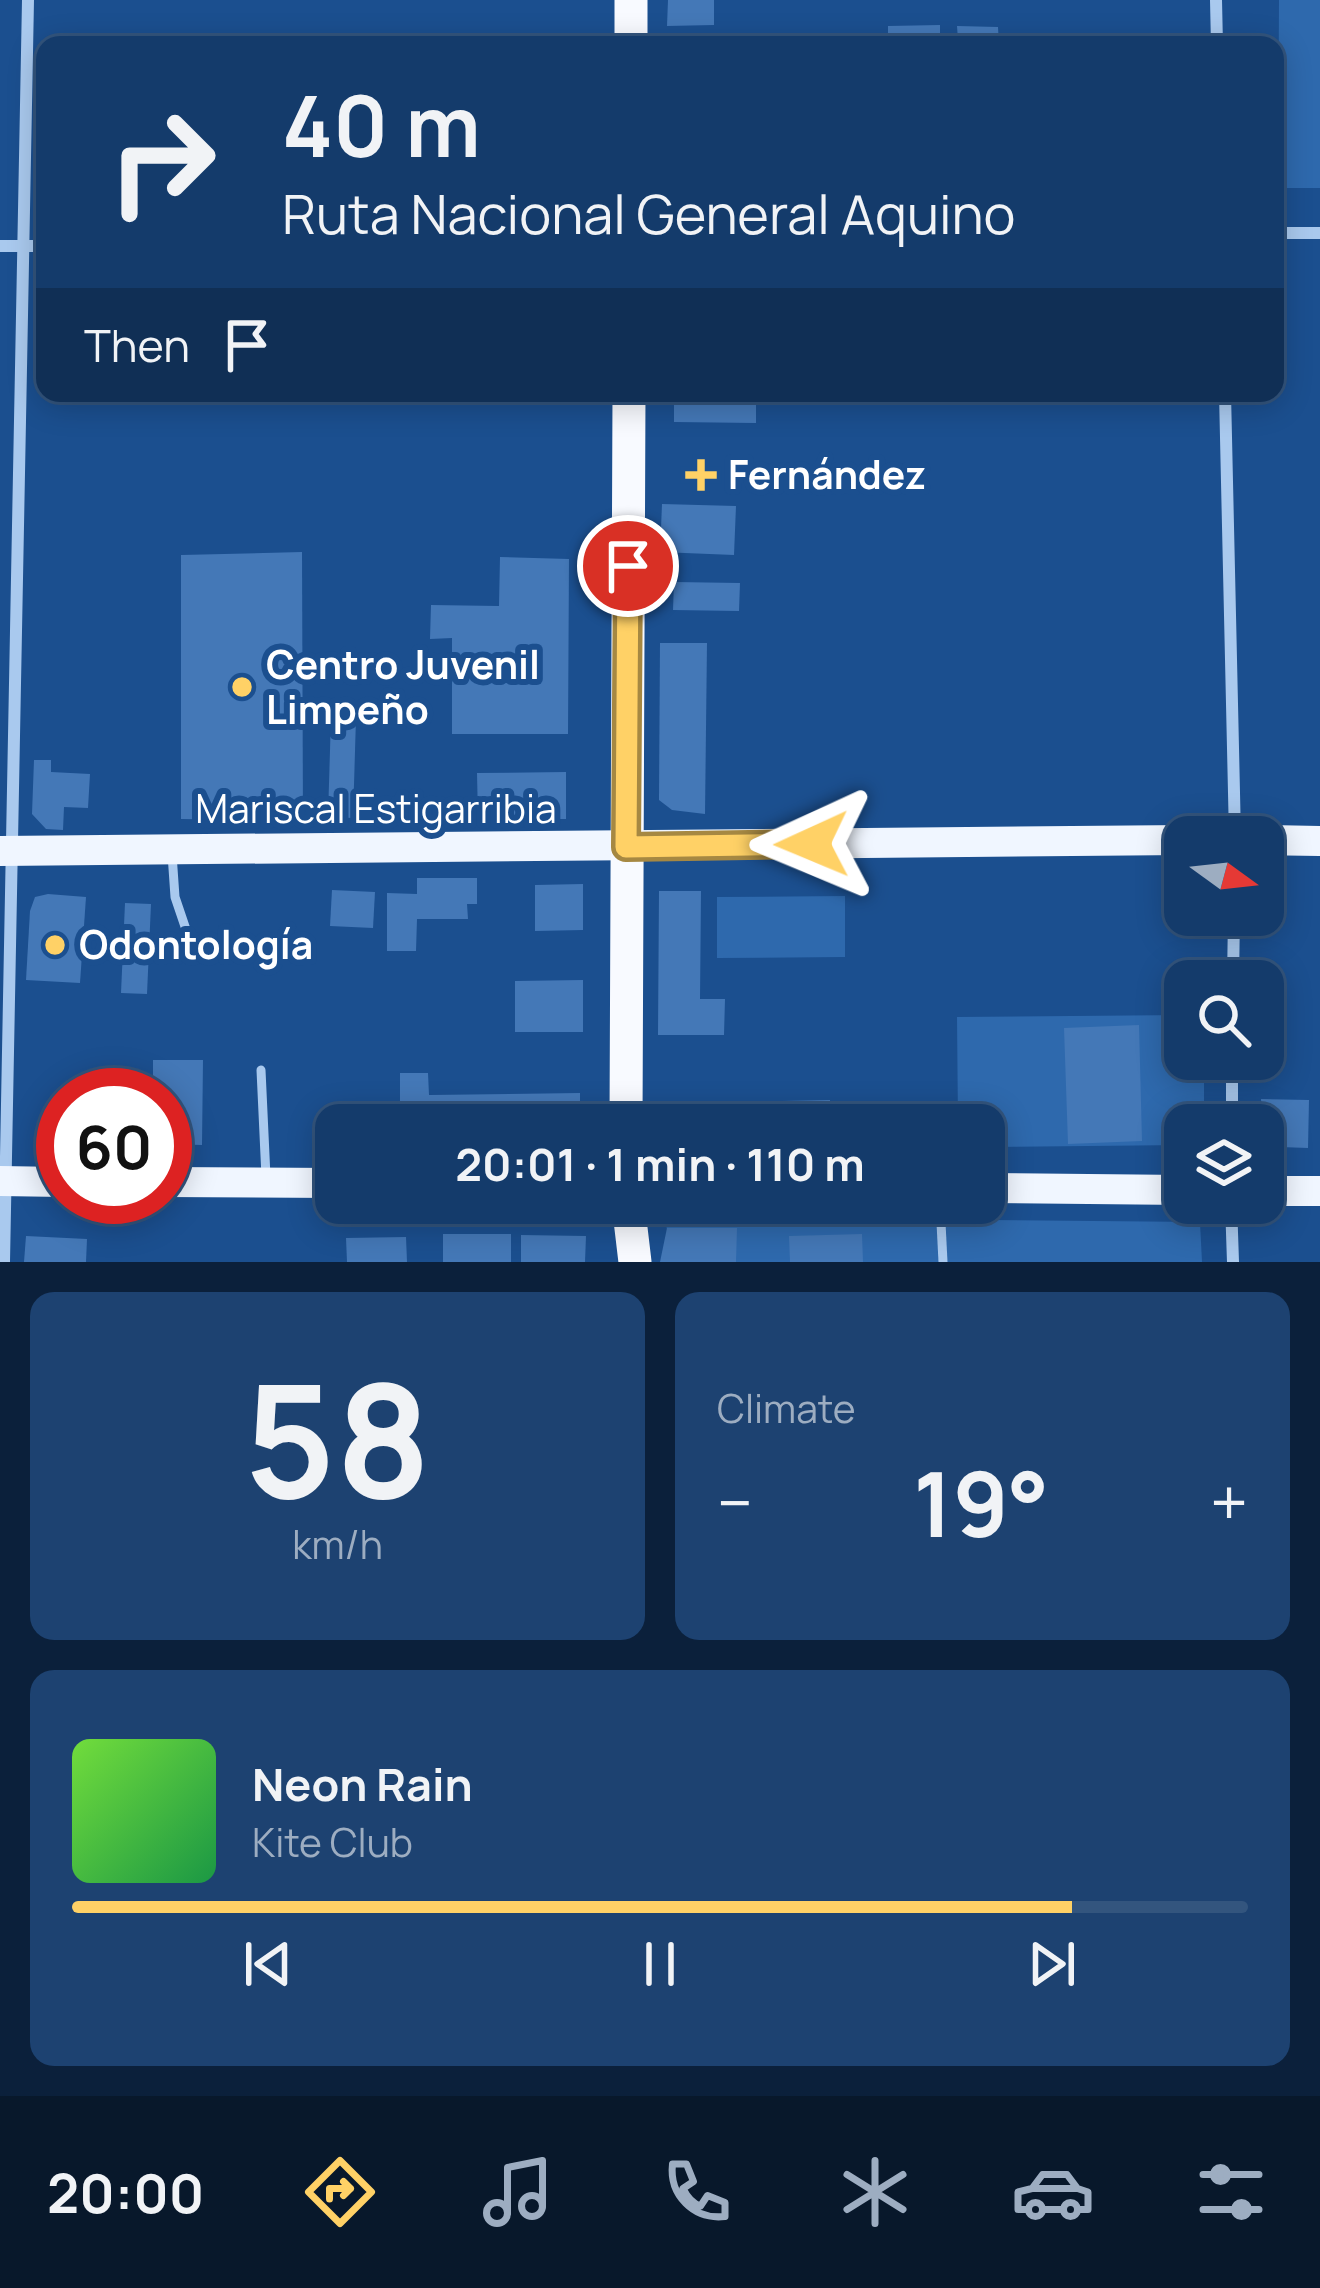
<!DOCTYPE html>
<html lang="en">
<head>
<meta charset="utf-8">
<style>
	:root { --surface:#143b6b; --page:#1d4271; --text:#f1f3f6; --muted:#9dadc1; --line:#33557e; --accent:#ffd166 }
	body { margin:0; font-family:Manrope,sans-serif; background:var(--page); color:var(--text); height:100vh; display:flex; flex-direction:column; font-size:45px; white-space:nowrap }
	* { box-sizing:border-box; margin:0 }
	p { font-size:39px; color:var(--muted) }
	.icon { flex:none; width:66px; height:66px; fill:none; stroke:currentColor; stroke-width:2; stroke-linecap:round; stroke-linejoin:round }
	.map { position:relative; height:1262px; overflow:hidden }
	.sheet { display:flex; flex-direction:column; gap:30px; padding:30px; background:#0b203b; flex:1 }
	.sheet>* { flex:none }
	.hud { position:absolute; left:36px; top:36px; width:1248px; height:366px; border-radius:24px; box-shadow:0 6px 30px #0003,0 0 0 3px var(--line); background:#143b6b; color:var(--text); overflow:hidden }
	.needle { width:78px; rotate:105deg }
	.fabs { position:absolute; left:1164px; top:816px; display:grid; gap:24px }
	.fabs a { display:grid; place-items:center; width:120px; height:120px; border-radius:24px; background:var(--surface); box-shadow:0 6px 30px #0003,0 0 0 3px var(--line); font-size:60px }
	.speed { position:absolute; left:36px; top:1068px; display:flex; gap:24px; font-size:60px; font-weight:700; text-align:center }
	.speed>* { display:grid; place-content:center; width:156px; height:156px; border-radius:50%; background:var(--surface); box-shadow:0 6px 30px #0003,0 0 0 3px var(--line); line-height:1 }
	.speed .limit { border:18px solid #d22; background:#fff; color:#111 }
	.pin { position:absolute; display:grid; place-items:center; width:102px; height:102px; color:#fff; margin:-51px; border:6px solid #fff; border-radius:50%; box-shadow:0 3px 12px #0007 }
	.me { position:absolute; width:132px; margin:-66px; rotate:269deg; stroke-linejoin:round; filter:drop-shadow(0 0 9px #0008) }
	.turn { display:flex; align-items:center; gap:42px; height:252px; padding:0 48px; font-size:54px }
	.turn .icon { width:156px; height:156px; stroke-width:2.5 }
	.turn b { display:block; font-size:84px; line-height:102px }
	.then { display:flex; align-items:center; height:114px; padding:0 48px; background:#0003; gap:24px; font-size:45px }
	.big { font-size:90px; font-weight:700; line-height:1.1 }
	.sheet .card { flex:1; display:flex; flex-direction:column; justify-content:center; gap:18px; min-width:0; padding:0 42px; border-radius:24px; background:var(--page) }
	.sheet .dial { align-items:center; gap:0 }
	.dial b { font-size:156px; line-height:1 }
	.song { display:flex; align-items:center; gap:36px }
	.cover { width:144px; height:144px; border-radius:18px; background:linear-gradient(135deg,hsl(100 70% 55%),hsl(140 70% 35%)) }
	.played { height:12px; border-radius:6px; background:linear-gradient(90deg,var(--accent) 85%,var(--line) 85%) }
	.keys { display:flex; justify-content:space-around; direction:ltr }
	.heat { display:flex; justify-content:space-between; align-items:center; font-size:66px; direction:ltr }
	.sheet .tiles { flex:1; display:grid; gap:30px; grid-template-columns:1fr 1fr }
	.card:last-child { grid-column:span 2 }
	.trip { position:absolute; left:315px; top:1104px; width:690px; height:120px; border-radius:24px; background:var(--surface); box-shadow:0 6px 30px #0003,0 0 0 3px var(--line); font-weight:700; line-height:120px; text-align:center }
	.tabs { display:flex; height:192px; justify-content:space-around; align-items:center; background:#08182b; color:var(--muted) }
	.tabs .icon { width:84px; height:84px }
	.tabs .selected { color:var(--accent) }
	.tabs b { font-size:54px; color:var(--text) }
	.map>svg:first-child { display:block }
	.green { fill:#2e69ad }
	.building { fill:#4478b7 }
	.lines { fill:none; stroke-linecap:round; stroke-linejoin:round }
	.service { stroke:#a9c9ee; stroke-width:9 }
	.minor { stroke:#a9c9ee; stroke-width:12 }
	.primary { stroke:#f0f6ff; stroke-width:30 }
	.trunk { stroke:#f8faff; stroke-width:33 }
	.route-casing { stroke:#a68842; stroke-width:30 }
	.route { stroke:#ffd166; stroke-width:21 }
	.poi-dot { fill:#ffd166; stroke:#1b4f8f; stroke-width:4.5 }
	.labels { text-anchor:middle; stroke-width:12; stroke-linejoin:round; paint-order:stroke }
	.poi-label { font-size:39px; font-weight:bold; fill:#fff; stroke:#1b4f8f; text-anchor:start }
	.street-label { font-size:39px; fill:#fff; stroke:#1b4f8f }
</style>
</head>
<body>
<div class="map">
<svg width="1320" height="1262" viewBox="0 0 1320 1262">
	<rect width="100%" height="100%" fill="#1b4f8f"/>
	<g class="green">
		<polygon points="1279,0 1320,0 1320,188 1278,188"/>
		<polygon points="845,896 845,957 717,958 717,897"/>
		<polygon points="1185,1015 1185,1059 1204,1059 1204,1125 1185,1125 1185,1145 984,1147 984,1125 958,1125 957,1017"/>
		<polygon points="665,1217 1200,1222 1202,1262 672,1262"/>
	</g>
	<g class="building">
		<polygon points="668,0 714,0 714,25 667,26"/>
		<polygon points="940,25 940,40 958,40 957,26 998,27 999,45 888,45 888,26"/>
		<polygon points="674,393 756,393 756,423 674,422"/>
		<polygon points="662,504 736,506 734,555 660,552"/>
		<polygon points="302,552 303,821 181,819 181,555"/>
		<polygon points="500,557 569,559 568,734 452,734 452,638 430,639 431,605 499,606"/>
		<polygon points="674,582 740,583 739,611 673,610"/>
		<polygon points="660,643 707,643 705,814 672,810 659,800"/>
		<polygon points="331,717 356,718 353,818 328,817"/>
		<polygon points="34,760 51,760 51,772 90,774 88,808 64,807 63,830 46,829 32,814"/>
		<polygon points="566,772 566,819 478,819 477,773"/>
		<polygon points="417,878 477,878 477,904 467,904 468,919 417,919 416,951 387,951 387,893 417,894"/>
		<polygon points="583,884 583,930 535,931 535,885"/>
		<polygon points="332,890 375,892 373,928 330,926"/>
		<polygon points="659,891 701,891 700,999 725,999 724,1035 658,1035"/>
		<polygon points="48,894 86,897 80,983 26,980 30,911 35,897"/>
		<polygon points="125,903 151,904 147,994 121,993"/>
		<polygon points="583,980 583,1032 515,1032 515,981"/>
		<polygon points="1139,1025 1142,1141 1068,1144 1064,1028"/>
		<polygon points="153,1060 203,1060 202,1145 165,1144 165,1095 153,1095"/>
		<polygon points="400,1073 428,1073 429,1095 580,1093 580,1125 400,1125"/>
		<polygon points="1261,1099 1309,1100 1308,1148 1280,1147 1263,1131"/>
		<polygon points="830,1100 831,1125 765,1125 765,1115 782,1115 782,1101"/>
		<polygon points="667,1228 737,1228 736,1262 660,1262"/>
		<rect x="443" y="1234" width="68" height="28"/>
		<polygon points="862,1234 863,1262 790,1262 789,1236"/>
		<polygon points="521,1235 586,1236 585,1262 521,1262"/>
		<polygon points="26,1236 87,1239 86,1262 24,1262"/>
		<polygon points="406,1237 407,1262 347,1262 346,1238"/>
	</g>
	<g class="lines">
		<g class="service">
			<polyline points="172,854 175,897 195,956"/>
			<polyline points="261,1070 266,1177"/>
			<polyline points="940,1203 943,1262"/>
		</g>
		<g class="minor">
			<polyline points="1216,0 1217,45"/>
			<polyline points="1275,233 1320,233"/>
			<polyline points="0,246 45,246"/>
			<polyline points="1225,393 1235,837"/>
			<polyline points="1233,981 1234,915"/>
			<polyline points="1232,1125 1232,1059"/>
			<polyline points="1231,1203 1233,1262"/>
			<polyline points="4,1262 28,0"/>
		</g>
		<g class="primary">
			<polyline points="1263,840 1320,841"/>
			<polyline points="0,851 1185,840"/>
			<polyline points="0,1181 63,1182"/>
			<polyline points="165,1182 336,1183"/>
			<polyline points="984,1188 1185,1190"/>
			<polyline points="1263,1191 1320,1191"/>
		</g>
		<g class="trunk">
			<polyline points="631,45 631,0"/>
			<polyline points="626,1125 629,393"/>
			<polyline points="628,1203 635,1262"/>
		</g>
	</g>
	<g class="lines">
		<g class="route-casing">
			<polyline id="route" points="628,566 626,847 812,844"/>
		</g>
		<use href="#route" class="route"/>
	</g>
	<g class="poi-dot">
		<path d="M695 457h12v12h12v12h-12v12h-12v-12h-12v-12h12z"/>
		<circle cx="242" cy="687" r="12"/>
		<circle cx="55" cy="945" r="12"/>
	</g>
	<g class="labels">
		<g class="poi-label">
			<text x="728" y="489">Fernández</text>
			<text x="266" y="679">Centro Juvenil<tspan x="266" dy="45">Limpeño</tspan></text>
			<text x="79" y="959">Odontología</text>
		</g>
		<g class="street-label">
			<text x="376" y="823">Mariscal Estigarribia</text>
		</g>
	</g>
</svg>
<div class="fabs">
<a><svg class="needle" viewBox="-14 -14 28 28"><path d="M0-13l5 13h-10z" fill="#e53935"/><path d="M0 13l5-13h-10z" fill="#9dadc1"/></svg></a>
<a><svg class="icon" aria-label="search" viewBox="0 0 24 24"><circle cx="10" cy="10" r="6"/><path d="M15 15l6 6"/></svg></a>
<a><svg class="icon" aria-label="layers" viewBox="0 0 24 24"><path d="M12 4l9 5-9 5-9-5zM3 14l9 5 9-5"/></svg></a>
</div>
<div class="speed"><div class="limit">60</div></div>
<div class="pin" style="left:628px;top:566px;background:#d93025"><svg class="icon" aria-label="arrive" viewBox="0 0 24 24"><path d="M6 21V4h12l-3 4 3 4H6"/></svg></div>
<svg class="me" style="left:812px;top:844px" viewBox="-20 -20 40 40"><path d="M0-17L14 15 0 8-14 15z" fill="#ffd166" stroke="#fff" stroke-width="4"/></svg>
<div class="trip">20:01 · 1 min · 110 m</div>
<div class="hud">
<div class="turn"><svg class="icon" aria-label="right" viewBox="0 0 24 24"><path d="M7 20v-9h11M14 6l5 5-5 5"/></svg><div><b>40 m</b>Ruta Nacional General Aquino</div></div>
<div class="then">Then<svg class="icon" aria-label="arrive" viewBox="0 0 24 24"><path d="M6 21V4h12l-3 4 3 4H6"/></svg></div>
</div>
</div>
<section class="sheet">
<div class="tiles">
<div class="card dial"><b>58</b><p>km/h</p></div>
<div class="card"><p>Climate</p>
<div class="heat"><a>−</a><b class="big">19°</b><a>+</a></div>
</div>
<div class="card">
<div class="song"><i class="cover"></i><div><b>Neon Rain</b><p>Kite Club</p></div></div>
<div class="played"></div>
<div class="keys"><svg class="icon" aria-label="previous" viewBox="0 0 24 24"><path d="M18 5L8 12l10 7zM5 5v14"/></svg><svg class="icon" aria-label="pause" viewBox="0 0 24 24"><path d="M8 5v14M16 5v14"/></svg><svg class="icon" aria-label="next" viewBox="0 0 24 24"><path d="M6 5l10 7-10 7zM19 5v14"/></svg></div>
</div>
</div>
</section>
<nav class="tabs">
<b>20:00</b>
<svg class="icon selected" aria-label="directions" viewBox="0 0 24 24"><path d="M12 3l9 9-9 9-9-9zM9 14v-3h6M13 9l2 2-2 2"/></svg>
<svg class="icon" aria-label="music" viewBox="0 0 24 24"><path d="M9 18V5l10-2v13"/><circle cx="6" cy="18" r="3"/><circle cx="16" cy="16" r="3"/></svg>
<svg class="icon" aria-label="phone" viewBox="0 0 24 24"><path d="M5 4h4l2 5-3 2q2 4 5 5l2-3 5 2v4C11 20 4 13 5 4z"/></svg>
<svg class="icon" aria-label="climate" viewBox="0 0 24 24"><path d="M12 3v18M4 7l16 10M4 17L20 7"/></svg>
<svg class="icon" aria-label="car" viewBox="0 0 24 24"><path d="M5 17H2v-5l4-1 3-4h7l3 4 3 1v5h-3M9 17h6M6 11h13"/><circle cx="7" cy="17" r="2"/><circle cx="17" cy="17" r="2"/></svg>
<svg class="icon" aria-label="filters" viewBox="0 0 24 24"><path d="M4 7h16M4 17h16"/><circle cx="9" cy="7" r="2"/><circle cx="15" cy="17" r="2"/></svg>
</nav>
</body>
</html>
